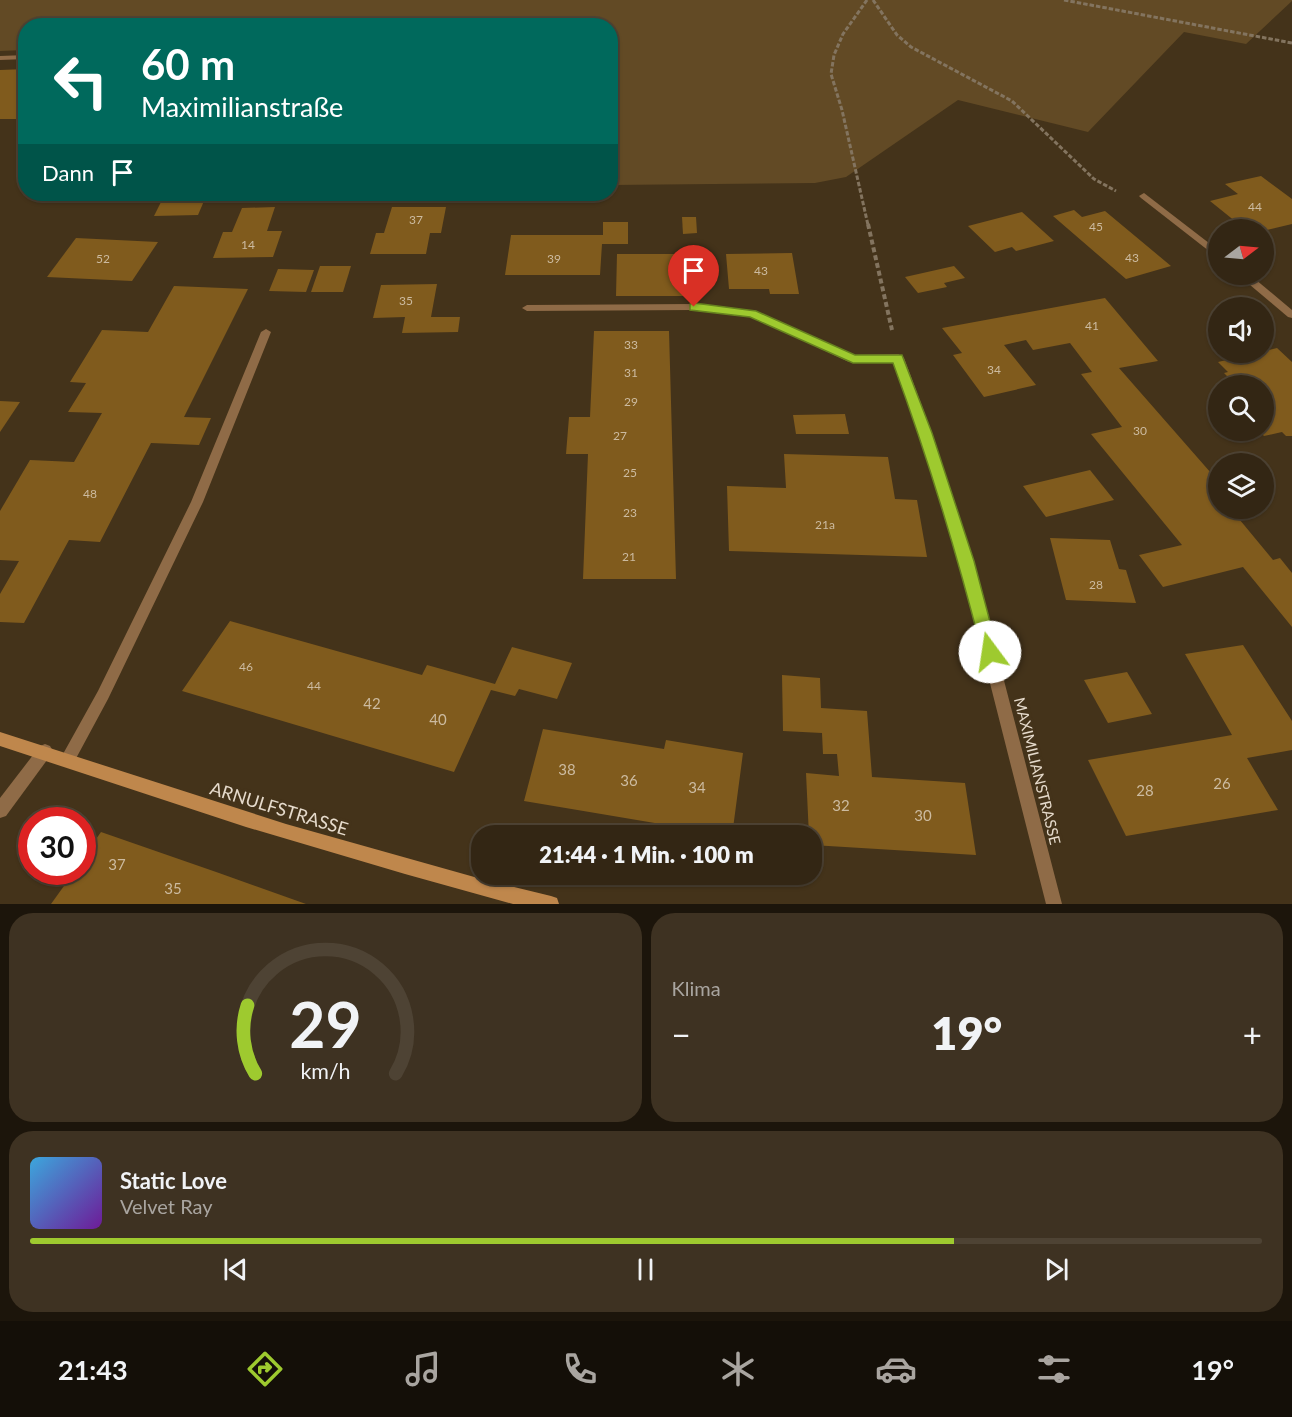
<!DOCTYPE html>
<html lang="de">
<head>
<meta charset="utf-8">
<style>
	:root { --surface:#332614; --page:#3e3222; --text:#f1f3f6; --muted:#a9a5a0; --line:#4e4334; --accent:#9eca2f }
	body { margin:0; font-family:Lato,sans-serif; background:var(--page); color:var(--text); height:100vh; display:flex; flex-direction:column; font-size:22px; white-space:nowrap }
	* { box-sizing:border-box; margin:0 }
	p { font-size:20px; color:var(--muted) }
	.icon { flex:none; width:33px; height:33px; fill:none; stroke:currentColor; stroke-width:2; stroke-linecap:round; stroke-linejoin:round }
	.map { position:relative; height:904px; overflow:hidden }
	.sheet { display:flex; flex-direction:column; gap:9px; padding:9px; background:#1c150b; flex:1 }
	.sheet>* { flex:none }
	.top-card { position:absolute; left:18px; top:18px; width:600px; height:183px; border-radius:24px; box-shadow:0 2px 4px #0004,0 0 0 2px var(--line); background:#00695c; color:#fff; overflow:hidden }
	.needle { width:39px; rotate:74deg }
	.controls { position:absolute; left:1208px; top:219px; display:grid; gap:12px }
	.controls a { display:grid; place-items:center; width:66px; height:66px; border-radius:50%; background:var(--surface); box-shadow:0 2px 4px #0004,0 0 0 2px var(--line); font-size:30px }
	.speed { position:absolute; left:18px; top:807px; display:flex; gap:12px; font-size:30px; font-weight:700; text-align:center }
	.speed>* { display:grid; place-content:center; width:78px; height:78px; border-radius:50%; background:var(--surface); box-shadow:0 2px 4px #0004,0 0 0 2px var(--line); line-height:1 }
	.speed .limit { border:9px solid #d22; background:#fff; color:#111 }
	.pin { position:absolute; display:grid; place-items:center; width:51px; height:51px; color:#fff; margin:-62px -26px; border-radius:50% 50% 50% 0; rotate:-45deg; box-shadow:0 0 6px #0007 }
	.pin .icon { rotate:45deg }
	.me { position:absolute; width:66px; margin:-33px; rotate:346deg; stroke-linejoin:round; filter:drop-shadow(0 0 4px #0008) }
	.turn { display:flex; align-items:center; gap:21px; height:126px; padding:0 24px; font-size:27px }
	.turn .icon { width:78px; height:78px; stroke-width:2.5 }
	.turn b { display:block; font-size:42px; line-height:51px }
	.then { display:flex; align-items:center; height:57px; padding:0 24px; background:#0003; gap:12px; font-size:22px }
	.big { font-size:45px; font-weight:800; line-height:1.1 }
	.sheet .widget { flex:1; display:flex; flex-direction:column; justify-content:center; gap:9px; min-width:0; padding:0 21px; border-radius:24px; background:var(--page) }
	.sheet .dial { align-items:center; gap:0 }
	.dial svg { height:156px; overflow:visible; fill:none; stroke:var(--line); stroke-width:7; stroke-linecap:round; text-anchor:middle }
	.dial text { fill:var(--text); stroke:none }
	.song { display:flex; align-items:center; gap:18px }
	.cover { width:72px; height:72px; border-radius:9px; background:linear-gradient(135deg,hsl(200 70% 55%),hsl(280 70% 35%)) }
	.played { height:6px; border-radius:3px; background:linear-gradient(90deg,var(--accent) 75%,var(--line) 75%) }
	.keys { display:flex; justify-content:space-around; direction:ltr }
	.heat { display:flex; justify-content:space-between; align-items:center; font-size:33px; direction:ltr }
	.sheet .tiles { flex:1; display:grid; gap:9px; grid-template-columns:1fr 1fr }
	.widget:last-child { grid-column:span 2 }
	.trip { position:absolute; left:471px; top:825px; width:351px; height:60px; border-radius:24px; background:var(--surface); box-shadow:0 2px 4px #0004,0 0 0 2px var(--line); font-weight:800; line-height:60px; text-align:center }
	.menu { display:flex; height:96px; justify-content:space-around; align-items:center; background:#140f08; color:var(--muted) }
	.menu .icon { width:42px; height:42px }
	.menu .active { color:var(--accent) }
	.menu b { font-size:27px; color:var(--text) }
	.map>svg:first-child { display:block }
	.green { fill:#624a25 }
	.building { fill:#805b1d }
	.lines { fill:none; stroke-linecap:round; stroke-linejoin:round }
	.path-far1 { stroke:#83745f; stroke-width:3; stroke-dasharray:4.5 2; stroke-linecap:butt }
	.path { stroke:#83745f; stroke-width:4; stroke-dasharray:5 3; stroke-linecap:butt }
	.lane { fill:#8f6b47; fill-rule:evenodd }
	.street { fill:#8f6b47; fill-rule:evenodd }
	.secondary { fill:#bf874c; fill-rule:evenodd }
	.route { fill:#9eca2f; stroke:#67831f; stroke-width:1.5 }
	.labels { text-anchor:middle; stroke-width:6; stroke-linejoin:round; paint-order:stroke }
	.number-label { font-size:12px; fill:#ccbba0 }
	.near-number-label { font-size:15px; fill:#ccbba0 }
	.street-label { font-size:15px; fill:#e6dbcc; stroke:#44331a }
	.near-street-label { font-size:18px; fill:#e6dbcc; stroke:#44331a }
</style>
</head>
<body>
<div class="map">
<svg width="1292" height="904" viewBox="0 0 1292 904">
	<rect width="100%" height="100%" fill="#44331a"/>
	<polygon class="green" points="0,0 1292,0 1292,1 1246,44 1184,32 1088,132 958,100 846,177 815,183 611,185 610,26 26,26 25,50 0,51"/>
	<g class="building">
		<polygon points="26,69 26,119 0,119 0,70"/>
		<polygon points="1261,176 1292,199 1292,224 1263,231 1246,230 1210,201 1238,194 1225,184"/>
		<polygon points="165,194 207,194 198,215 154,216"/>
		<polygon points="275,207 267,231 282,231 273,257 213,258 223,232 232,232 242,208"/>
		<polygon points="392,207 446,207 441,233 430,233 426,254 370,254 376,233 384,233"/>
		<polygon points="1074,210 1082,217 1105,211 1171,266 1126,279 1053,216"/>
		<polygon points="1022,212 1054,241 1016,251 1012,247 995,252 968,226"/>
		<polygon points="682,217 696,217 697,233 683,234"/>
		<polygon points="603,222 628,222 628,244 602,244 600,275 505,275 511,235 603,235"/>
		<polygon points="76,238 158,242 132,281 47,277"/>
		<polygon points="792,253 799,294 770,294 769,289 729,289 726,254"/>
		<polygon points="617,254 675,254 676,262 695,262 696,296 616,296"/>
		<polygon points="320,266 351,266 343,292 311,292"/>
		<polygon points="954,266 965,278 944,283 947,287 918,293 905,277"/>
		<polygon points="278,269 314,270 306,292 269,291"/>
		<polygon points="437,284 431,317 460,317 458,332 402,333 405,317 373,318 381,285"/>
		<polygon points="174,286 248,289 184,417 211,418 199,445 151,443 100,542 69,540 24,623 0,622 0,594 19,561 0,560 0,511 30,460 74,462 102,413 68,412 86,383 70,382 102,330 148,332"/>
		<polygon points="1105,298 1158,361 1119,368 1218,481 1208,483 1218,495 1218,508 1230,508 1273,560 1280,558 1292,573 1292,627 1243,567 1163,587 1139,555 1182,545 1091,434 1122,427 1081,374 1092,372 1070,343 1033,350 1026,340 1004,345 1036,385 984,397 953,355 962,353 942,328"/>
		<polygon points="594,331 669,331 676,579 583,579 588,454 566,454 569,417 590,417"/>
		<polygon points="1277,348 1292,362 1292,436 1286,436 1282,432 1264,436 1258,430 1263,430 1263,386 1237,386 1224,373 1228,372 1218,362"/>
		<polygon points="0,401 20,402 0,432"/>
		<polygon points="845,414 849,434 796,434 793,415"/>
		<polygon points="784,454 888,457 895,499 917,500 927,557 729,551 727,486 786,488"/>
		<polygon points="1090,470 1114,500 1046,517 1023,486"/>
		<polygon points="1050,538 1110,540 1119,569 1126,570 1136,603 1066,600"/>
		<polygon points="230,621 422,675 427,665 495,684 512,647 572,663 557,699 519,689 515,696 491,690 454,772 182,691"/>
		<polygon points="1243,645 1292,721 1292,750 1247,758 1278,810 1126,836 1088,760 1232,735 1185,654"/>
		<polygon points="1127,672 1152,714 1108,723 1084,680"/>
		<polygon points="782,675 820,678 821,708 867,711 872,777 965,783 976,855 812,845 812,836 809,836 806,773 839,776 837,754 823,754 822,733 783,731"/>
		<polygon points="543,729 664,749 666,740 743,753 732,836 524,801"/>
		<polygon points="101,832 219,873 306,904 51,904 74,872 82,872 82,859"/>
	</g>
	<g class="lines">
		<g class="path-far1">
			<polyline points="867,0 843,34 834,55 831,74 842,110 868,225"/>
			<polyline points="873,0 897,35 911,47 1012,101 1094,179 1116,191"/>
			<polyline points="1064,0 1292,43"/>
		</g>
		<polyline class="path" points="868,224 892,330"/>
		<g class="lane">
			<polygon points="26,55 26,59 0,60 0,56"/>
			<polygon points="694,304 756,311 854,355 898,354 904,358 898,362 849,362 750,316 694,310 527,311 522,308 527,305"/>
			<polygon points="266,329 271,332 203,502 108,699 73,764 68,766 63,764 60,759 63,754 98,691 191,502 261,332"/>
		</g>
		<g class="street">
			<polygon points="1144,193 1218,250 1218,258 1141,198 1139,196"/>
			<polygon points="1237,274 1249,274 1292,310 1292,318 1288,317"/>
			<polygon points="898,354 904,358 932,433 973,561 1062,904 1046,904 959,561 920,433 892,358"/>
			<polygon points="45,744 50,746 53,751 50,756 6,816 0,818 0,798 40,746"/>
		</g>
		<polygon class="secondary" points="0,732 286,824 485,880 551,896 557,898 559,904 513,904 405,874 246,827 0,746"/>
	</g>
	<path class="route" d="M 694,303 L 756,311 L 855,355 L 902,355 L 932,433 L 974,561 L 998,652 L 995,657 L 990,659 L 984,657 L 982,652 C 957,554 928,458 893,363 L 853,363 L 750,317 L 690,310 L 690,304 Z"/>
	<g class="labels">
		<g class="number-label">
			<text x="1255" y="211">44</text>
			<text x="416" y="224">37</text>
			<text x="1096" y="231">45</text>
			<text x="248" y="249">14</text>
			<text x="1132" y="262">43</text>
			<text x="103" y="263">52</text>
			<text x="554" y="263">39</text>
			<text x="761" y="275">43</text>
			<text x="406" y="305">35</text>
			<text x="1092" y="330">41</text>
			<text x="631" y="349">33</text>
			<text x="994" y="374">34</text>
			<text x="631" y="377">31</text>
			<text x="631" y="406">29</text>
			<text x="1140" y="435">30</text>
			<text x="620" y="440">27</text>
			<text x="630" y="477">25</text>
			<text x="90" y="498">48</text>
			<text x="630" y="517">23</text>
			<text x="825" y="529">21a</text>
			<text x="629" y="561">21</text>
			<text x="1096" y="589">28</text>
			<text x="246" y="671">46</text>
			<text x="314" y="690">44</text>
		</g>
		<g class="near-number-label">
			<text x="372" y="709">42</text>
			<text x="438" y="725">40</text>
			<text x="567" y="775">38</text>
			<text x="629" y="786">36</text>
			<text x="1222" y="789">26</text>
			<text x="697" y="793">34</text>
			<text x="1145" y="796">28</text>
			<text x="841" y="811">32</text>
			<text x="923" y="821">30</text>
			<text x="117" y="870">37</text>
			<text x="173" y="894">35</text>
		</g>
		<g class="street-label">
			<text transform="translate(1037 771) rotate(76)" y="5">MAXIMILIANSTRASSE</text>
		</g>
		<g class="near-street-label">
			<text transform="translate(279 809) rotate(17)" y="6">ARNULFSTRASSE</text>
		</g>
	</g>
</svg>
<div class="controls">
<a><svg class="needle" viewBox="-14 -14 28 28"><path d="M0-13l5 13h-10z" fill="#e53935"/><path d="M0 13l5-13h-10z" fill="#a9a5a0"/></svg></a>
<a><svg class="icon" aria-label="sound" viewBox="0 0 24 24"><path d="M4 9h4l5-4v14l-5-4H4zM17 9q2 3 0 6"/></svg></a>
<a><svg class="icon" aria-label="search" viewBox="0 0 24 24"><circle cx="10" cy="10" r="6"/><path d="M15 15l6 6"/></svg></a>
<a><svg class="icon" aria-label="layers" viewBox="0 0 24 24"><path d="M12 4l9 5-9 5-9-5zM3 14l9 5 9-5"/></svg></a>
</div>
<div class="speed"><div class="limit">30</div></div>
<div class="pin" style="left:694px;top:307px;background:#d93025"><svg class="icon" aria-label="arrive" viewBox="0 0 24 24"><path d="M6 21V4h12l-3 4 3 4H6"/></svg></div>
<svg class="me" style="left:990px;top:652px" viewBox="-20 -20 40 40"><circle r="19" fill="#fff"/><path d="M0-13L10 11 0 6-10 11z" fill="#9eca2f"/></svg>
<div class="trip">21:44 · 1 Min. · 100 m</div>
<div class="top-card">
<div class="turn"><svg class="icon" aria-label="left" viewBox="0 0 24 24"><path d="M17 20v-9H6M10 6l-5 5 5 5"/></svg><div><b>60 m</b>Maximilianstraße</div></div>
<div class="then">Dann<svg class="icon" aria-label="arrive" viewBox="0 0 24 24"><path d="M6 21V4h12l-3 4 3 4H6"/></svg></div>
</div>
</div>
<section class="sheet">
<div class="tiles">
<div class="widget dial"><svg viewBox="0 0 100 80">
<path d="M14 69A42 42 0 1 1 86 69"/>
<path d="M14 69A42 42 0 0 1 10 34" stroke="#9eca2f"/>
<text x="50" y="56" font-size="32" font-weight="700">29</text>
<text x="50" y="72" font-size="11">km/h</text>
</svg></div>
<div class="widget"><p>Klima</p>
<div class="heat"><a>−</a><b class="big">19°</b><a>+</a></div>
</div>
<div class="widget">
<div class="song"><i class="cover"></i><div><b>Static Love</b><p>Velvet Ray</p></div></div>
<div class="played"></div>
<div class="keys"><svg class="icon" aria-label="previous" viewBox="0 0 24 24"><path d="M18 5L8 12l10 7zM5 5v14"/></svg><svg class="icon" aria-label="pause" viewBox="0 0 24 24"><path d="M8 5v14M16 5v14"/></svg><svg class="icon" aria-label="next" viewBox="0 0 24 24"><path d="M6 5l10 7-10 7zM19 5v14"/></svg></div>
</div>
</div>
</section>
<nav class="menu">
<b>21:43</b>
<svg class="icon active" aria-label="directions" viewBox="0 0 24 24"><path d="M12 3l9 9-9 9-9-9zM9 14v-3h6M13 9l2 2-2 2"/></svg>
<svg class="icon" aria-label="music" viewBox="0 0 24 24"><path d="M9 18V5l10-2v13"/><circle cx="6" cy="18" r="3"/><circle cx="16" cy="16" r="3"/></svg>
<svg class="icon" aria-label="phone" viewBox="0 0 24 24"><path d="M5 4h4l2 5-3 2q2 4 5 5l2-3 5 2v4C11 20 4 13 5 4z"/></svg>
<svg class="icon" aria-label="climate" viewBox="0 0 24 24"><path d="M12 3v18M4 7l16 10M4 17L20 7"/></svg>
<svg class="icon" aria-label="car" viewBox="0 0 24 24"><path d="M5 17H2v-5l4-1 3-4h7l3 4 3 1v5h-3M9 17h6M6 11h13"/><circle cx="7" cy="17" r="2"/><circle cx="17" cy="17" r="2"/></svg>
<svg class="icon" aria-label="filters" viewBox="0 0 24 24"><path d="M4 7h16M4 17h16"/><circle cx="9" cy="7" r="2"/><circle cx="15" cy="17" r="2"/></svg>
<b>19°</b>
</nav>
</body>
</html>
